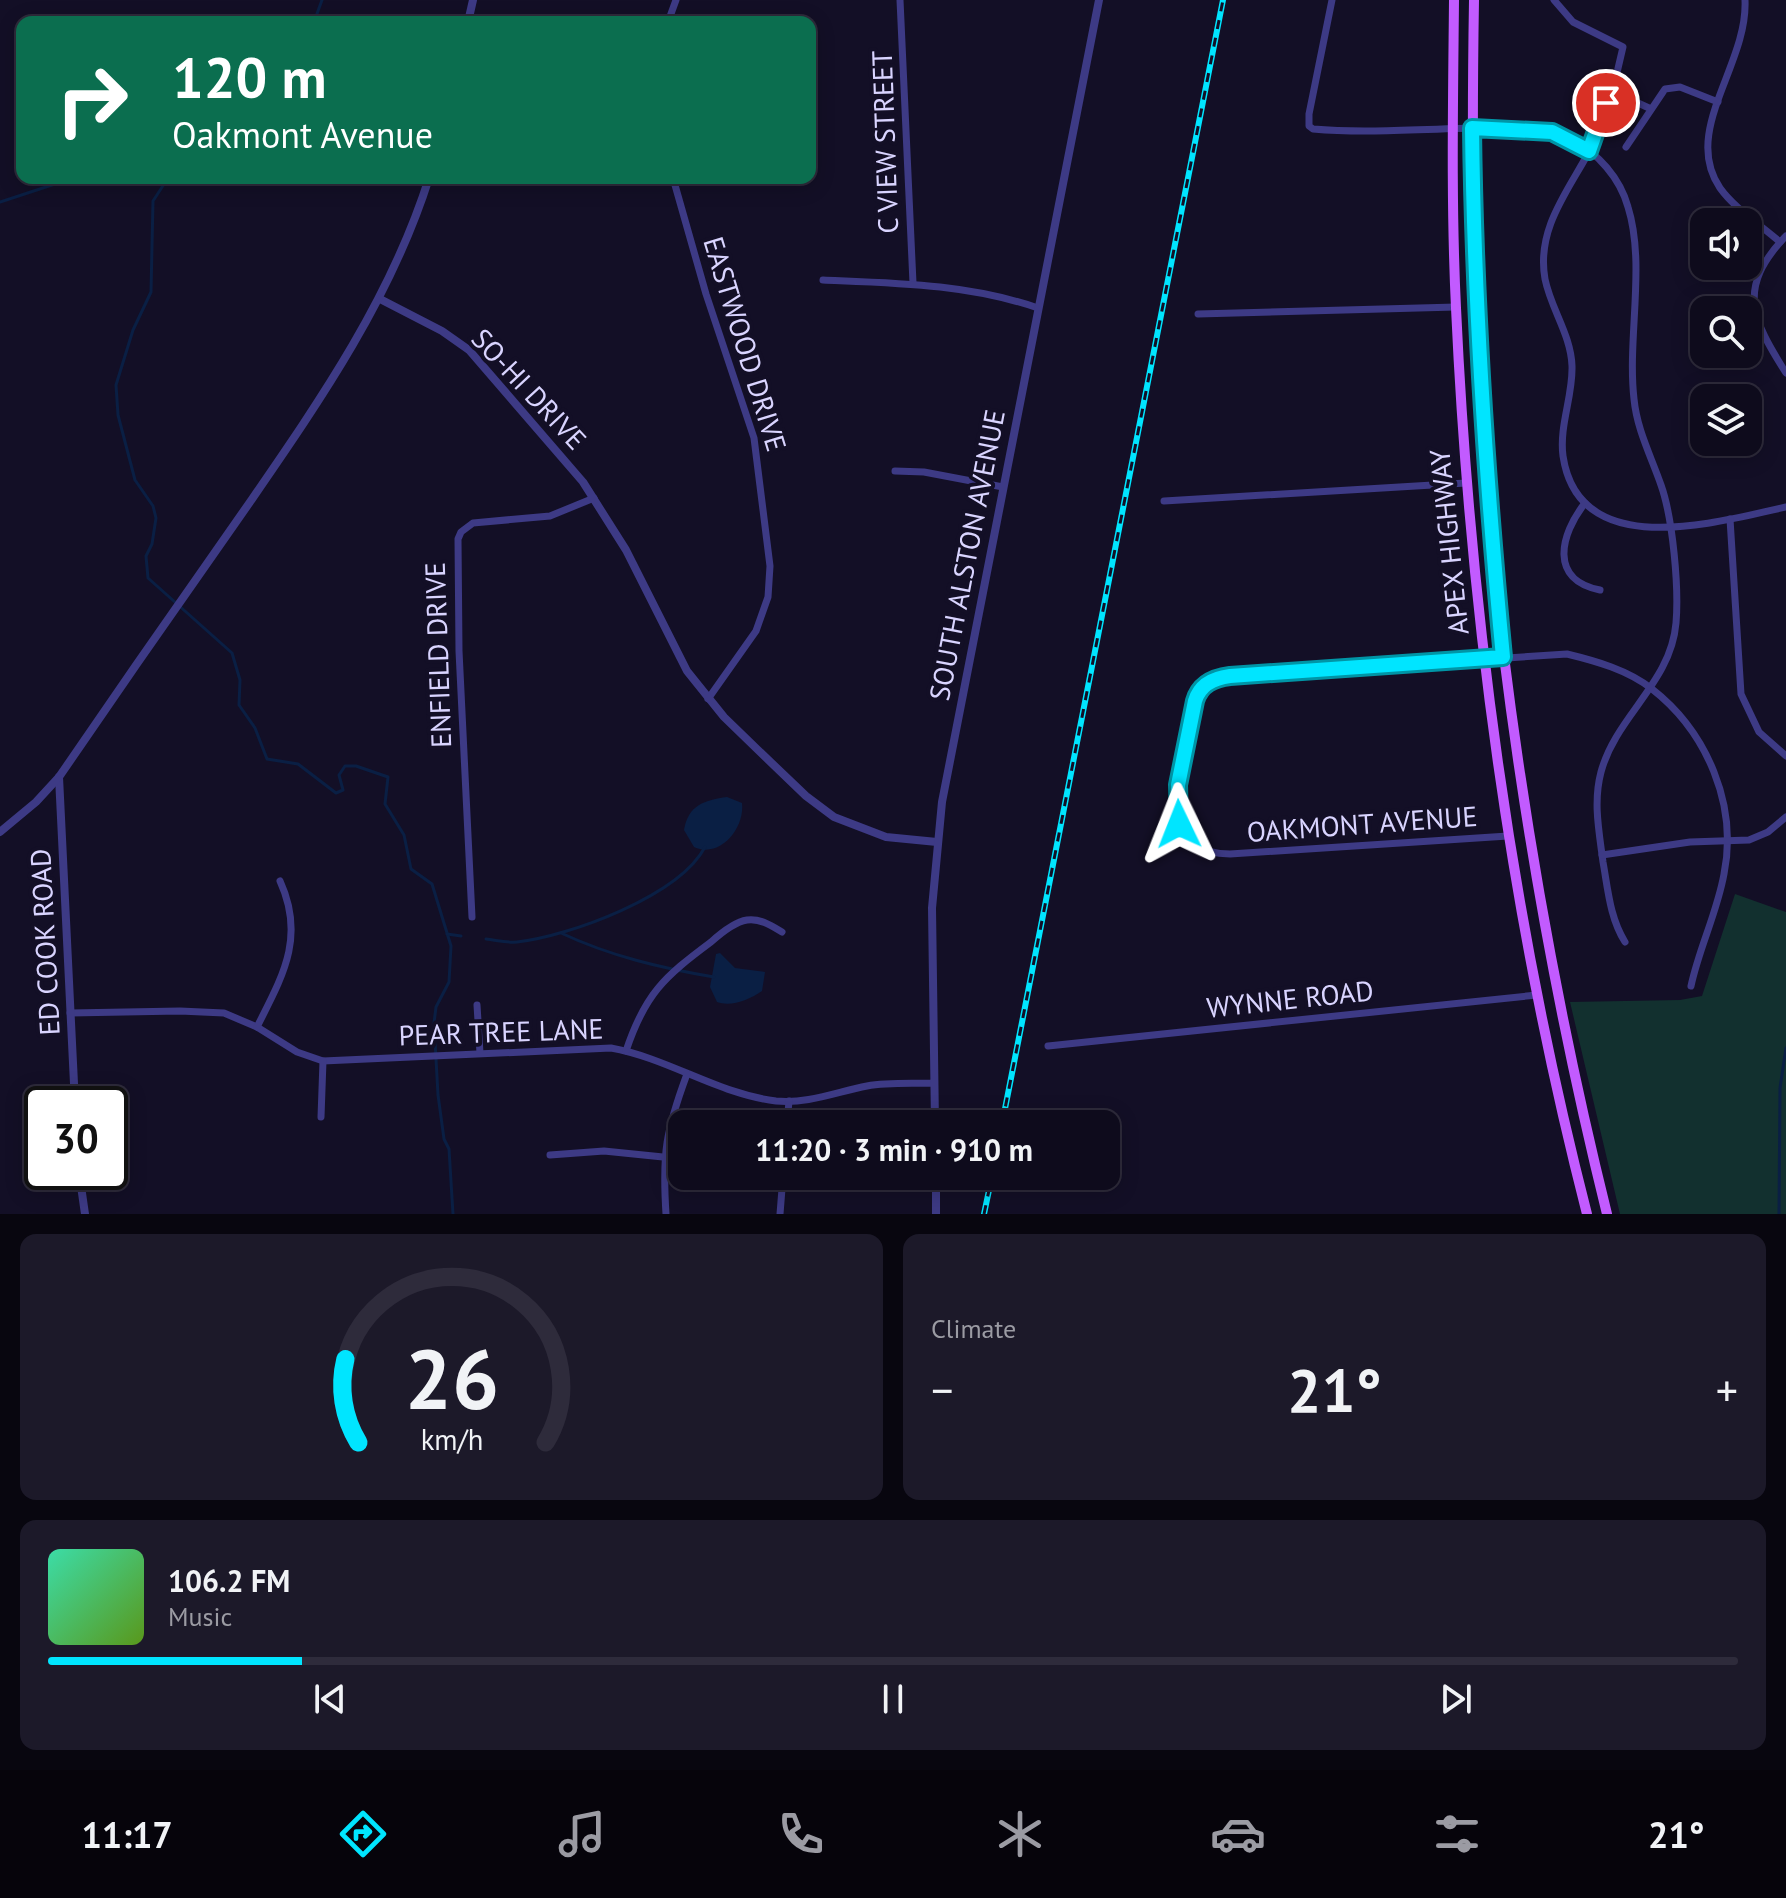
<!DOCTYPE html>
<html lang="en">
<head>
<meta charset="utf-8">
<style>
	:root { --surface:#0e0b1c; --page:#1c1929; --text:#f1f3f6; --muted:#9b9ba3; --line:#2e2b3b; --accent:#00e5ff }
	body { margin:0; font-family:"PT Sans",sans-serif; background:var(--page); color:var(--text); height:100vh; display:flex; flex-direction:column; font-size:30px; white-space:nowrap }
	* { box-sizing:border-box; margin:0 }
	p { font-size:26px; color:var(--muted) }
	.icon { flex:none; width:44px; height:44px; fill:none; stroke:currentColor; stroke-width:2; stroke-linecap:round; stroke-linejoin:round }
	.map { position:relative; height:1214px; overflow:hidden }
	.panel { display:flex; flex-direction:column; gap:20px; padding:20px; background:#08060f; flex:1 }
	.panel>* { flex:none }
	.guide { position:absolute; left:16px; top:16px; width:800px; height:168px; border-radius:16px; box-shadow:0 4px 20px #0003,0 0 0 2px var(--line); background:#0b6e4f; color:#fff; overflow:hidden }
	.controls { position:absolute; left:1690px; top:208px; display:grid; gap:16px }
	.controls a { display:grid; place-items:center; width:72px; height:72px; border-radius:16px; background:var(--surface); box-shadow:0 4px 20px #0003,0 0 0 2px var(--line); font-size:40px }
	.speed { position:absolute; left:24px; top:1086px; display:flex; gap:16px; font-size:40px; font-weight:700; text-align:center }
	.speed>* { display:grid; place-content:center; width:104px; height:104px; border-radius:50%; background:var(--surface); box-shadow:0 4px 20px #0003,0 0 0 2px var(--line); line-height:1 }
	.speed .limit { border:4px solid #111; border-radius:12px; background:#fff; color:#111 }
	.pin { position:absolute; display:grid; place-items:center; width:68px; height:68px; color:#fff; margin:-34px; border:4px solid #fff; border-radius:50%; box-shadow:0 2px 8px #0007 }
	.me { position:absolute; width:88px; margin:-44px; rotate:358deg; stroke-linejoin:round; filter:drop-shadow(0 0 6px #0008) }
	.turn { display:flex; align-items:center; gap:28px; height:168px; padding:0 24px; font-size:36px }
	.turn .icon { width:104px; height:104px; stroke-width:2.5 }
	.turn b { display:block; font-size:56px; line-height:68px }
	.big { font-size:60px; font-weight:700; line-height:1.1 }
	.panel .widget { flex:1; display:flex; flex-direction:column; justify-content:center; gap:12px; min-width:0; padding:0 28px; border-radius:16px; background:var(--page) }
	.panel .dial { align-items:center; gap:0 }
	.dial svg { height:208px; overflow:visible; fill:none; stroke:var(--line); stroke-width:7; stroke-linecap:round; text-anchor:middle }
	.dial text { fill:var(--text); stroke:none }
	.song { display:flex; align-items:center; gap:24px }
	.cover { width:96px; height:96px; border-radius:12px; background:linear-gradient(135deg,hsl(160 70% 55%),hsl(90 70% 35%)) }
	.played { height:8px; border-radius:4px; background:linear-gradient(90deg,var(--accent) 15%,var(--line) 15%) }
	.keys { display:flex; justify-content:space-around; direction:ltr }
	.heat { display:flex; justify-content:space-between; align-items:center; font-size:44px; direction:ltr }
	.panel .tiles { flex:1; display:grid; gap:20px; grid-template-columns:1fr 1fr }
	.widget:last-child { grid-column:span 2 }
	.trip { position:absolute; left:668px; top:1110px; width:452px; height:80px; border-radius:16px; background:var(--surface); box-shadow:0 4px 20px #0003,0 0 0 2px var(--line); font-weight:700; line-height:80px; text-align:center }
	.tab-bar { display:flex; height:128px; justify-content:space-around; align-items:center; background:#06040b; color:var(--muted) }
	.tab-bar .icon { width:56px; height:56px }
	.tab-bar .selected { color:var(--accent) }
	.tab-bar b { font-size:36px; color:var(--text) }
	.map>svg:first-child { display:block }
	.green { fill:#12302f }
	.water { fill:#0a1f44 }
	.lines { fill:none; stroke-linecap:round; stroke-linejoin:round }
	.stream { stroke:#0a1f44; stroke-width:3 }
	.minor { stroke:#3d3a85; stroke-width:7 }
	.tertiary { stroke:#3d3a85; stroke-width:8 }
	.primary { stroke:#c25bff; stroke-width:10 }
	.rail-casing { stroke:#00e5ff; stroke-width:6 }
	.rail { stroke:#130f26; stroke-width:3; stroke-dasharray:9; stroke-linecap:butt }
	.route-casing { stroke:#0095a6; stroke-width:20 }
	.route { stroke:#00e5ff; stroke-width:14 }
	.labels { text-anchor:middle; stroke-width:8; stroke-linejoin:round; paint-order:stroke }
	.street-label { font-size:28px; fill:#d9d4ff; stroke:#130f26 }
</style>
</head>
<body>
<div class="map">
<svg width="1786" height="1214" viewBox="0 0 1786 1214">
	<rect width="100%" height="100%" fill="#130f26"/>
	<polygon class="green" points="1735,894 1786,912 1786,1214 1620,1214 1570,1002 1680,1000 1702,996"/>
	<g class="water">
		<path d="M 727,797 L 742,803 C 745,828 720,859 694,847 L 684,830 C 688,805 705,800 727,797 Z"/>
		<path d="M 720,953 L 735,968 L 765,972 L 762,991 C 749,1000 731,1007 717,1002 L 710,987 L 716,954 Z"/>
	</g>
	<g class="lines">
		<g class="stream">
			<polyline points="314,22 322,0"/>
			<polyline points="168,178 153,201 151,292 133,330 116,385 118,415 135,480 153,506 156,518 152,544 146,556 148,578 232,653 240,680 239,705 255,728 267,759 298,764 336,793 343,790 339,775 345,766 356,766 388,777 385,804 404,835 411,869 432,884 451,946 449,982 436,1007 434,1023 438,1095 444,1139 449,1149 453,1214"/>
			<polyline points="0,202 58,183 91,183 126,178"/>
			<path d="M 561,933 C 610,956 661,968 714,977"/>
			<polyline points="447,934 461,936"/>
			<path d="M 486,939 C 496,940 507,943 517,942 C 570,936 679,896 705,847"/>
			<polyline points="1779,1214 1780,1088 1786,1048"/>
		</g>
		<g class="minor">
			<polyline points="900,0 913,283"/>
			<path d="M 1332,0 L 1309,114 L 1309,126 L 1313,129 C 1371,134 1431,128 1488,128 C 1516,128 1546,126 1571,139 C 1598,153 1620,178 1628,207 C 1646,265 1627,338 1634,399 C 1637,430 1651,456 1661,485 C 1673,519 1679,588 1676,623 C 1671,683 1616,716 1601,772 C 1593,802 1599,831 1603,862 C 1608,890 1610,918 1625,942"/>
			<polyline points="1554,0 1573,22 1623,47 1612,94"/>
			<path d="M 1745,0 C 1748,65 1681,131 1720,188 C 1735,209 1761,225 1780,242"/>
			<polyline points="668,22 676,0"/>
			<path d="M 1649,108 L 1616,93 L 1608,98 C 1601,116 1598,134 1590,150 C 1568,191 1536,229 1545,279 C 1551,309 1571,335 1572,366 C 1573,396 1559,426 1563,456 C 1579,563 1717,522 1786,507"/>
			<polyline points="1626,147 1665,89 1680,87 1718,102"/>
			<polyline points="673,178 706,294 754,438 770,566 768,597 756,631 708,699"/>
			<path d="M 1786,236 C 1736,288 1752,319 1786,373"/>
			<path d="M 823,280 C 896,283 968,284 1038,308"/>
			<polyline points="1198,314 1456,307"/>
			<polyline points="895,471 924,472 1003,487"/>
			<polyline points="1164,501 1466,483"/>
			<path d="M 1585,503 C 1560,535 1549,580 1600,590"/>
			<polyline points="1730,519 1741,694 1759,732 1786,756"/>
			<path d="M 1508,836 L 1230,854 C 1162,854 1176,792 1186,746 C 1189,730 1189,707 1198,692 C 1205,681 1218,678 1230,676 L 1567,654 C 1596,661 1628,670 1652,689 C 1707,732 1738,805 1724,874 C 1717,913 1699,948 1691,986"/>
			<polyline points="1602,855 1690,842 1749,840 1768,832 1786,817"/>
			<polyline points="472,917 459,651 458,539 461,532 473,523 550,516 594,498"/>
			<polyline points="477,1005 480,1053"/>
			<path d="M 70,1013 L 180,1011 L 224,1013 L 257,1027 L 297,1052 L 323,1061 L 611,1048 C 668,1058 718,1094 776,1101 C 808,1104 836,1092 867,1086 C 889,1082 912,1084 934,1083"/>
			<path d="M 257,1027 C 282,977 306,938 280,881"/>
			<polyline points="1048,1046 1537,995"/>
			<path d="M 626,1051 C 645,994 664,977 711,942 C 721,933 734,922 747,920 C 760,918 772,926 782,932"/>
			<polyline points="321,1117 323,1061"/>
			<polyline points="787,1124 789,1101"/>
			<polyline points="550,1155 604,1151 663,1157"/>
			<path d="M 666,1214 C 662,1152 666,1131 687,1074"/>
			<polyline points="780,1214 783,1176"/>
		</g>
		<g class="tertiary">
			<polyline points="468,22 473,0"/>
			<polyline points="380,299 442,331 469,350 583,482 626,550 687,671 724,717 758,750 806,796 834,817 886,837 937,842"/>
			<polyline points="59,777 75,1104"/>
			<path d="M 0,832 L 36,802 L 59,777 C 122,685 186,593 250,502 C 321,399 391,298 429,178"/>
			<polyline points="935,1124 932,908 942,802 1099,0"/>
			<polyline points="79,1172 85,1214"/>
			<polyline points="936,1176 936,1214"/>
		</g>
		<g class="primary">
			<path d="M 1454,0 C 1453,103 1451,205 1456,308 C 1470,613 1511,918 1587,1214"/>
			<path d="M 1474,0 C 1471,180 1473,361 1491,541 C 1514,768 1552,992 1607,1214"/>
		</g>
		<g class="rail-casing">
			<g id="rail">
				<polyline points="1002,1124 1223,0"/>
				<polyline points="984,1214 992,1176"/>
			</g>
		</g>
		<use href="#rail" class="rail"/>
	</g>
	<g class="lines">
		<g class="route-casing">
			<path id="route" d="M 1179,824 L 1178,785 L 1195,701 C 1200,684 1214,678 1230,676 L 1503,657 C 1486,481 1474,305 1472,128 L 1552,132 L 1589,151 L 1606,103"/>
		</g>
		<use href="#route" class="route"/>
	</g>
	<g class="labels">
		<g class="street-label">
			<text transform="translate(885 142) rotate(-92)" y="10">C VIEW STREET</text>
			<text transform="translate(745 344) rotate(73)" y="10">EASTWOOD DRIVE</text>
			<text transform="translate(529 389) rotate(47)" y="10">SO-HI DRIVE</text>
			<text transform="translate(1449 542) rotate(-96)" y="10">APEX HIGHWAY</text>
			<text transform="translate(967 555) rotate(-79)" y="10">SOUTH ALSTON AVENUE</text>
			<text transform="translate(438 655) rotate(-92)" y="10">ENFIELD DRIVE</text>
			<text transform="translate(1362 824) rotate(-4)" y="10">OAKMONT AVENUE</text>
			<text transform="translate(45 942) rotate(-93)" y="10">ED COOK ROAD</text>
			<text transform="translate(1290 999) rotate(-6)" y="10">WYNNE ROAD</text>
			<text transform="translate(501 1032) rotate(-2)" y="10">PEAR TREE LANE</text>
		</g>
	</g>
</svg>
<div class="controls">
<a><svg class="icon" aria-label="sound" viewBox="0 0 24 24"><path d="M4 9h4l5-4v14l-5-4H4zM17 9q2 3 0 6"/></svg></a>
<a><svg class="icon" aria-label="search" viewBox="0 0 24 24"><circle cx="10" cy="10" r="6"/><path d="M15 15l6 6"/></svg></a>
<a><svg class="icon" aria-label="layers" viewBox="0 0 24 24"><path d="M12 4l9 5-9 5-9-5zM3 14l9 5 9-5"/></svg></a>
</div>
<div class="speed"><div class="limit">30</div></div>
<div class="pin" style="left:1606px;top:103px;background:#d93025"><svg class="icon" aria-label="arrive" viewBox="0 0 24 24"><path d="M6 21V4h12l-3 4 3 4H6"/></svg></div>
<svg class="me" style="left:1179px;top:824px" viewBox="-20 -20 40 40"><path d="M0-17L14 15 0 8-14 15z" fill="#00e5ff" stroke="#fff" stroke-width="4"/></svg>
<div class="trip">11:20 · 3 min · 910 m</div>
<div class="guide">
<div class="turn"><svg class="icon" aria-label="right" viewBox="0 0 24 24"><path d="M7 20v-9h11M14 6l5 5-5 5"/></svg><div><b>120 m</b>Oakmont Avenue</div></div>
</div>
</div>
<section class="panel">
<div class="tiles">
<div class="widget dial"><svg viewBox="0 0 100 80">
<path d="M14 69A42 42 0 1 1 86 69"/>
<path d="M14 69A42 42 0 0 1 9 37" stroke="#00e5ff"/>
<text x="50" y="56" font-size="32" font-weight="700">26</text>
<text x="50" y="72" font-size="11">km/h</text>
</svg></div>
<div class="widget"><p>Climate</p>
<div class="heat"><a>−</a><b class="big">21°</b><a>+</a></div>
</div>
<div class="widget">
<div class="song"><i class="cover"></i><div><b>106.2 FM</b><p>Music</p></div></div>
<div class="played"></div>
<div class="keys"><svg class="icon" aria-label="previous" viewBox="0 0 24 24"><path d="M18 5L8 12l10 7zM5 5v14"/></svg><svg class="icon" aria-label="pause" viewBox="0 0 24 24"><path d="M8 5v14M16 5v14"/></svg><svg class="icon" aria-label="next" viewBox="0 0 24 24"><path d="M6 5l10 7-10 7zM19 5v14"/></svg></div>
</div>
</div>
</section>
<nav class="tab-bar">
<b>11:17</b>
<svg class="icon selected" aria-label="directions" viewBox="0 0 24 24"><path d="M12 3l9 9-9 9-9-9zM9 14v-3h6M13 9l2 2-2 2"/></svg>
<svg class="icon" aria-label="music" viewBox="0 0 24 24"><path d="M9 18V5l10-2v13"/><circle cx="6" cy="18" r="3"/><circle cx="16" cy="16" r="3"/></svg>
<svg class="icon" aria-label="phone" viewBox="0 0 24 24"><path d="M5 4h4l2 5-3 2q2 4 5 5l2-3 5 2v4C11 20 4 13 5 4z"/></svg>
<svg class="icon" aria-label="climate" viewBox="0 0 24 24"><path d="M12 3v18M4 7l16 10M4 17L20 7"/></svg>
<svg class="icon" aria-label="car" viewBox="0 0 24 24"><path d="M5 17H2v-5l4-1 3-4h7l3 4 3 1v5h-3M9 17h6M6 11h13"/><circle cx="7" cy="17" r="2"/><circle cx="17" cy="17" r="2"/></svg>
<svg class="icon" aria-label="filters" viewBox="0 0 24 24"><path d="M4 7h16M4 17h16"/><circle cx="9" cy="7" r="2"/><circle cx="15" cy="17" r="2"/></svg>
<b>21°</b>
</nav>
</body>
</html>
